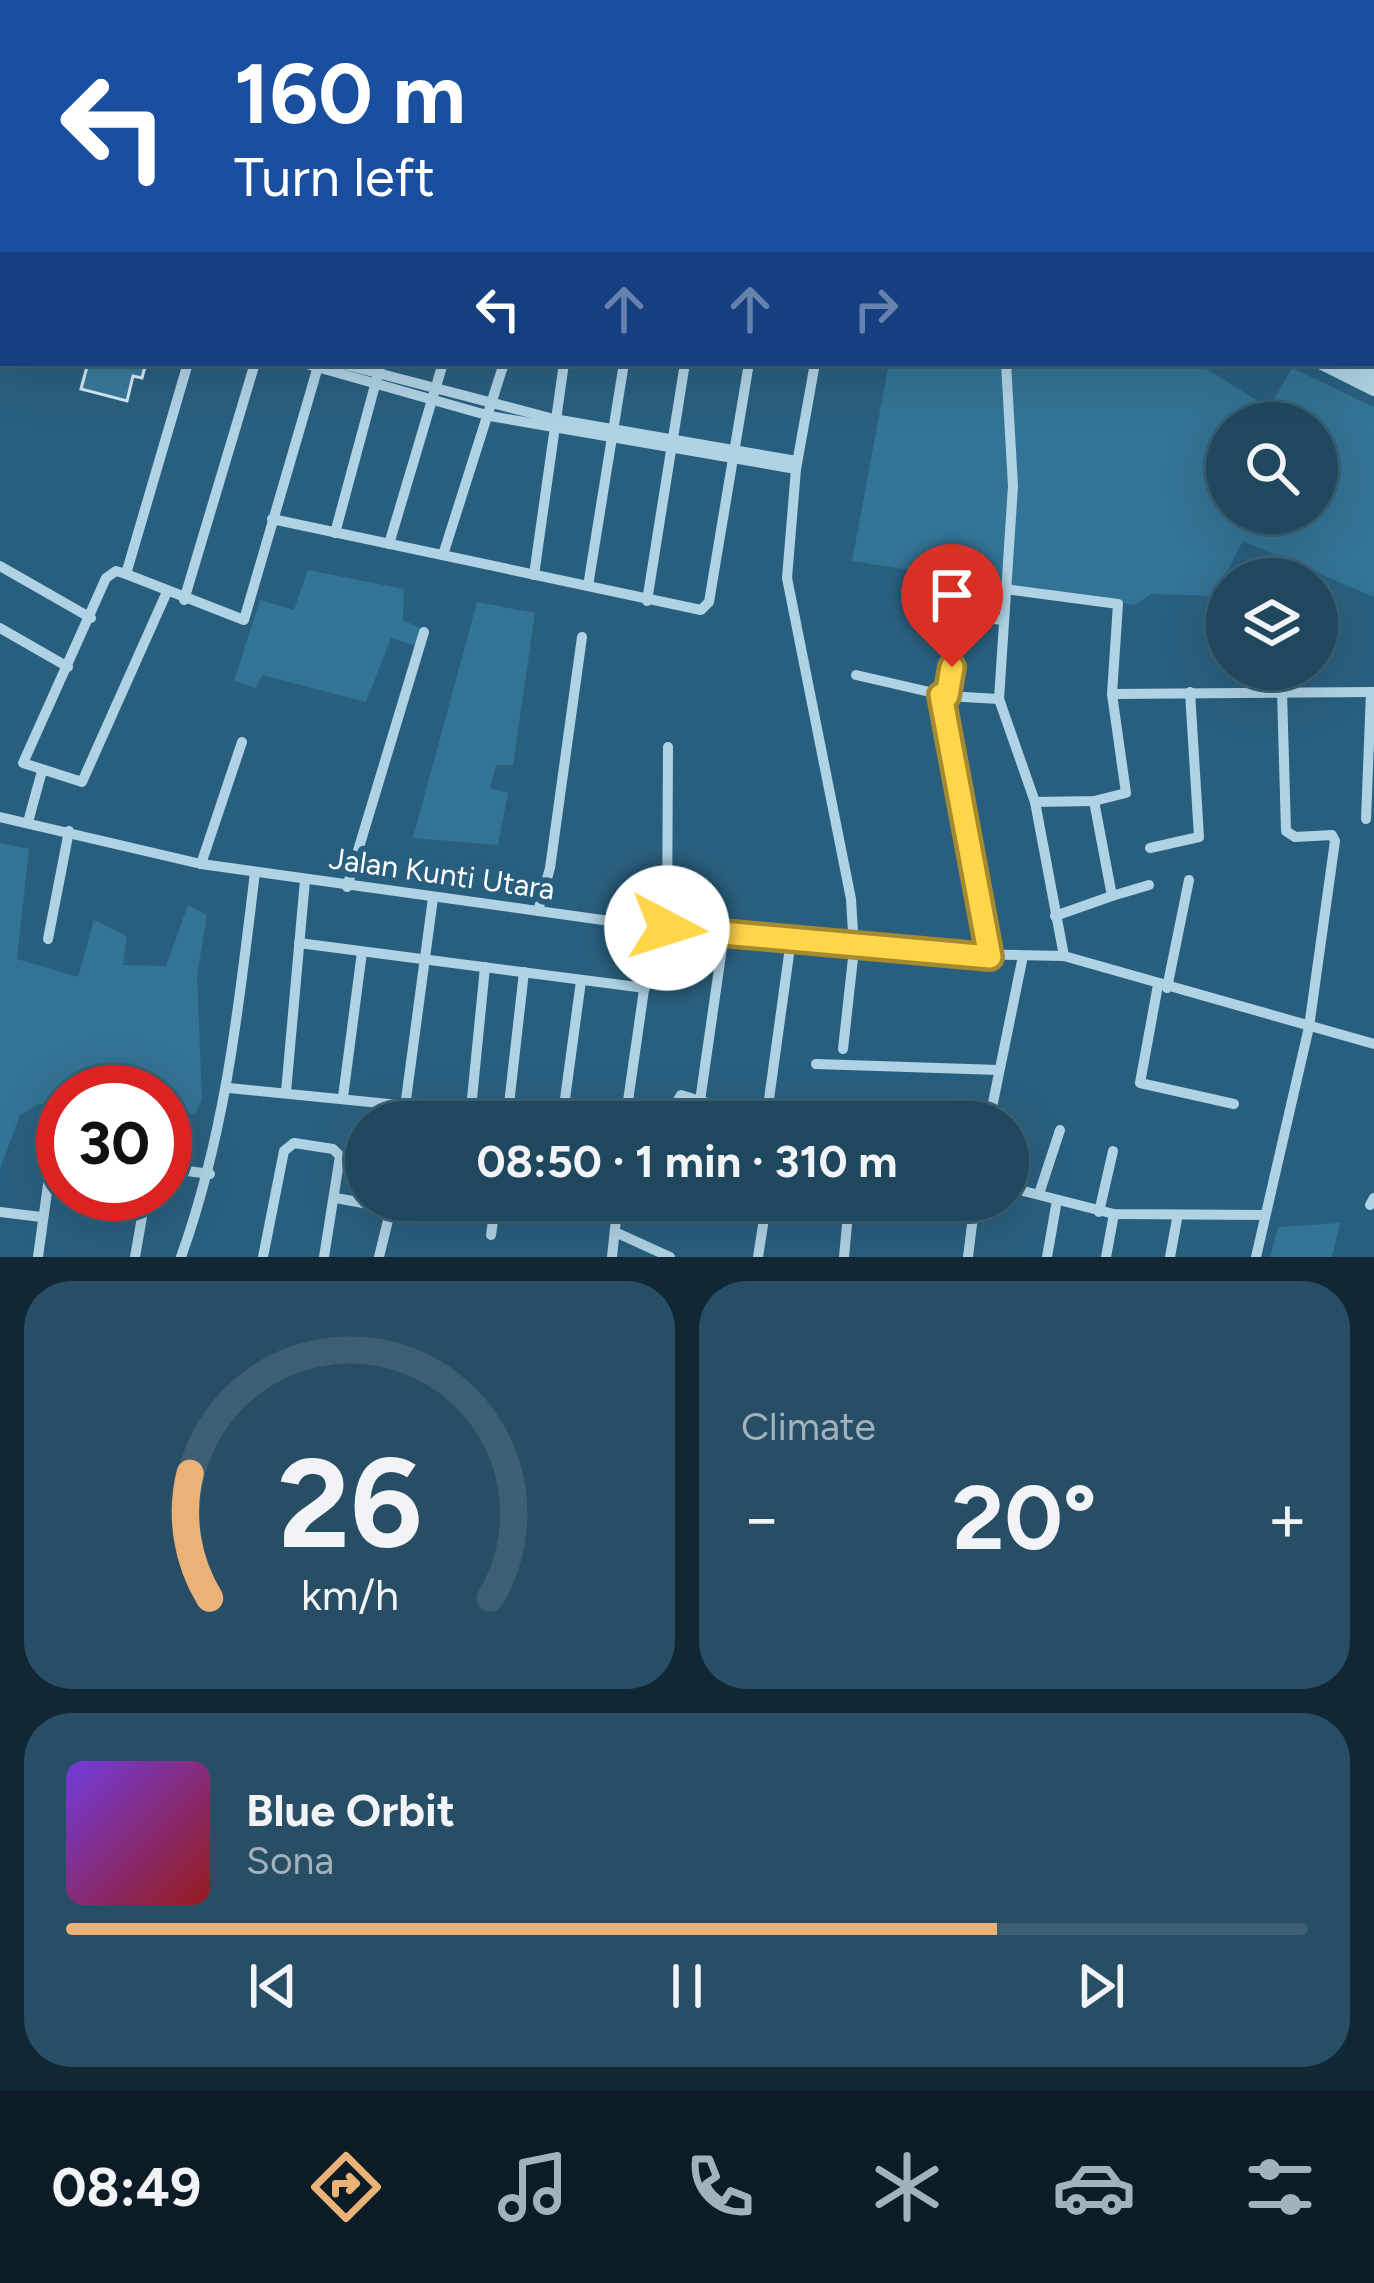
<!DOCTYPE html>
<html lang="en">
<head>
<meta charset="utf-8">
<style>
	:root { --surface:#1f475e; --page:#274e64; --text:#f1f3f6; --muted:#a1b2bc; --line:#3c5f73; --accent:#ebb176 }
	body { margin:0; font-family:Figtree,sans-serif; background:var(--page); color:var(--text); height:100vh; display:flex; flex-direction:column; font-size:45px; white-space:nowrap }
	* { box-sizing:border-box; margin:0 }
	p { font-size:39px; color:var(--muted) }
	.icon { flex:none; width:66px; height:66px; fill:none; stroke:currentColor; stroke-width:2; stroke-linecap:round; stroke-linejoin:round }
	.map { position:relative; height:1257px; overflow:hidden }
	.sheet { display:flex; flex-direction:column; gap:24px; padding:24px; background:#112734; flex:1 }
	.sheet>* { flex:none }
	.hud { position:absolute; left:0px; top:0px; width:1374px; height:366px; box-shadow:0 12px 48px #0002,0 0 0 3px var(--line); background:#1a4fa0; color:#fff; overflow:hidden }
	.fabs { position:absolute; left:1206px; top:402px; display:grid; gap:24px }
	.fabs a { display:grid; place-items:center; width:132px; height:132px; border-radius:50%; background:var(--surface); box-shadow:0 12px 48px #0002,0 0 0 3px var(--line); font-size:60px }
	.speed { position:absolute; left:36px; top:1065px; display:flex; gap:24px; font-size:60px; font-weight:700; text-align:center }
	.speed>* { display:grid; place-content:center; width:156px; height:156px; border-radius:50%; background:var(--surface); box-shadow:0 12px 48px #0002,0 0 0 3px var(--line); line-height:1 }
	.speed .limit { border:18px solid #d22; background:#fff; color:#111 }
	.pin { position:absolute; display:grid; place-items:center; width:102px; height:102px; color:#fff; margin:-123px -51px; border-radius:50% 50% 50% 0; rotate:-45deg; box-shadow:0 0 12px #0007 }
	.pin .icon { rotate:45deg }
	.me { position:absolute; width:132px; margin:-66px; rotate:95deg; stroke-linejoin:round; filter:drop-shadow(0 0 9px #0008) }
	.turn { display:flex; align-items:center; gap:42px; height:252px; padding:0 36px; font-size:54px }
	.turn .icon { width:156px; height:156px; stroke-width:2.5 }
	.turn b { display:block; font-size:84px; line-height:102px }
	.lanes { display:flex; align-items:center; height:114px; padding:0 36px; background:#0003; justify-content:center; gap:60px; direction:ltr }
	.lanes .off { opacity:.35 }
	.big { font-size:90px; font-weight:700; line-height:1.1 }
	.sheet .tile { flex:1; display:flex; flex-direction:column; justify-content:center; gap:18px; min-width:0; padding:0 42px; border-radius:48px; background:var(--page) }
	.sheet .dial { align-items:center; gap:0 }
	.dial svg { height:312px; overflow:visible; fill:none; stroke:var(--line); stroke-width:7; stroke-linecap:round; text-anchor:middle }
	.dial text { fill:var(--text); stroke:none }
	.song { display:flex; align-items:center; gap:36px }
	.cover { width:144px; height:144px; border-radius:18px; background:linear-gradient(135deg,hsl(260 70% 55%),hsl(0 70% 35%)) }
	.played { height:12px; border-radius:6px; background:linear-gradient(90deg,var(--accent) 75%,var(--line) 75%) }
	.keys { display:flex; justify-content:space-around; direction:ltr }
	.heat { display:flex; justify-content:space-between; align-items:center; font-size:66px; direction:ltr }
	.sheet .tiles { flex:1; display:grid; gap:24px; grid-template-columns:1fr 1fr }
	.tile:last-child { grid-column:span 2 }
	.trip { position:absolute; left:345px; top:1101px; width:684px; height:120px; border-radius:60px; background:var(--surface); box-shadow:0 12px 48px #0002,0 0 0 3px var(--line); font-weight:700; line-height:120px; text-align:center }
	.dock { display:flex; height:192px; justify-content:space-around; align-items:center; background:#0c1c26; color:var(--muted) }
	.dock .icon { width:84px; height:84px }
	.dock .selected { color:var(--accent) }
	.dock b { font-size:54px; color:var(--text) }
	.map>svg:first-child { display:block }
	.green { fill:#337395; fill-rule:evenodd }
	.building { fill:#39789a; stroke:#d1e8f4; stroke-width:3 }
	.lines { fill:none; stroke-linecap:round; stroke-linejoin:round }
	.minor { stroke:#afd2e4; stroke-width:10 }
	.tertiary { stroke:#afd2e4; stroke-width:14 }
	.route-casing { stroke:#a68a30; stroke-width:30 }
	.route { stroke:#ffd54a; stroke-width:21 }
	.labels { text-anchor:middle; stroke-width:12; stroke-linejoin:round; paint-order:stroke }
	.street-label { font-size:30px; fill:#fff; stroke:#295f7e }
</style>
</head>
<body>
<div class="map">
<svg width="1374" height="1257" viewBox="0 0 1374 1257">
	<rect width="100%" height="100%" fill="#295f7e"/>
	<g class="green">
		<path d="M 889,363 L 1197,363 L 1269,408 L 1292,368 L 1374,407 L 1374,597 L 1243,541 L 1214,596 L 1151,594 L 1135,605 L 852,561 ZM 1227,423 L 1317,423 L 1317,513 L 1227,513 Z"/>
		<polygon points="308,570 404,589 403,620 420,628 416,646 391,638 366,702 262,675 256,688 234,681 260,600 294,610"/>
		<polygon points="477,602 535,613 513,765 496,765 490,788 508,793 498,845 413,838"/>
		<polygon points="0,843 29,849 17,959 78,977 94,920 127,936 123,965 166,966 188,905 207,915 197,975 202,1100 195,1114 165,1115 165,1092 63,1092 63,1109 39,1104 20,1115 0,1169"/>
		<polygon points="1340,1223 1332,1257 1270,1257 1278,1227"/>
	</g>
	<polygon class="building" points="88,363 146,363 142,378 133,376 127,401 81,389"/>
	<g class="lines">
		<g class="minor">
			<polyline points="786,0 792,3"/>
			<polyline points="300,3 301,0"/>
			<polyline points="699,3 701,0"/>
			<polyline points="911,3 912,0"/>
			<polyline points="1025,3 1025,0"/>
			<polyline points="1144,3 1146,0"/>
			<polyline points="1218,3 1220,0"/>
			<polyline points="1371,233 1374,236"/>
			<polyline points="303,363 490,416 796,469"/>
			<polyline points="339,363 554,419 797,461"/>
			<polyline points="815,363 796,469 787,578 851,899 854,949 843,1049"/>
			<polyline points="1006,363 1013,486 999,699 1035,802 1064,956"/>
			<polyline points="272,519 701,610 709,602 749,363"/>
			<polyline points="335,533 381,363"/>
			<polyline points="389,544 443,363"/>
			<polyline points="443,555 504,363"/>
			<polyline points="0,566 91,618"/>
			<polyline points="126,574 244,620 319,363"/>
			<polyline points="534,575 564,363"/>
			<polyline points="588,586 624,363"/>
			<polyline points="1005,589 1118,604 1112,694"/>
			<polyline points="166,594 82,782 23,763 106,578 116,571 126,574 188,363"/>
			<polyline points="184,600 255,363"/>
			<polyline points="647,601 685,363"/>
			<polyline points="930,610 1002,620"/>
			<polyline points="0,628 68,667"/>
			<polyline points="856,675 947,696 999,699"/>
			<polyline points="941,695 990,957"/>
			<polyline points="947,696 960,615"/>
			<polyline points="1035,802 1094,801 1126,793 1112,694 1374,692"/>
			<polyline points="0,817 201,864 653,927 909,953 1064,956 1374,1044"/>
			<polyline points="1366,819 1371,692"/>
			<polyline points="28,822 42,771"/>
			<polyline points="1150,848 1199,837 1190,692"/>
			<polyline points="201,864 242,742"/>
			<polyline points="347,887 424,632"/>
			<polyline points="1112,896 1149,885"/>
			<polyline points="538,911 550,868 582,637"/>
			<polyline points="1055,916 1112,896 1094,801"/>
			<polyline points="667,929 668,747"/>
			<polyline points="48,939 69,831"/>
			<polyline points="299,943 645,988"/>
			<polyline points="1158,985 1140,1083 1234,1104"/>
			<polyline points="1167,988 1189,880"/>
			<polyline points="816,1064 999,1070"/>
			<polyline points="229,1088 569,1122"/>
			<polyline points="286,1092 305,880"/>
			<polyline points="343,1097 362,952"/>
			<polyline points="700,1101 724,934"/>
			<polyline points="471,1109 485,967"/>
			<polyline points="562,1121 581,981"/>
			<polyline points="766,1121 791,940"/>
			<polyline points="403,1122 433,898"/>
			<polyline points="507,1122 524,972"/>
			<polyline points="625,1122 653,927"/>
			<polyline points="665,1122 681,1095 767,1121"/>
			<polyline points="989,1122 1023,956"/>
			<polyline points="165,1168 210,1174"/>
			<polyline points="1008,1187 1114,1214 1265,1215"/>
			<polyline points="1039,1194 1060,1130"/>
			<polyline points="336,1198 390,1208"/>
			<polyline points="521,1200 550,1208"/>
			<polyline points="1370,1205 1374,1198"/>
			<polyline points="812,1211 884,1218 891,1200"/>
			<polyline points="0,1212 41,1217"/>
			<polyline points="1099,1212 1113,1151"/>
			<polyline points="615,1232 670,1257"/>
			<polyline points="491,1235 496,1200"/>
			<polyline points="38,1257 51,1163 63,1155"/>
			<polyline points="135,1257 146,1194"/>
			<path d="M 181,1257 C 226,1131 239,1005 255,872"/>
			<polyline points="263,1257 284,1151 294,1143 333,1149 340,1156 324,1257"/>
			<polyline points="379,1257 393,1200"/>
			<polyline points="612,1257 618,1200"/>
			<polyline points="758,1257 767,1200"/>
			<polyline points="844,1257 848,1214"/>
			<polyline points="968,1257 975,1200"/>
			<polyline points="1047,1257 1057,1200"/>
			<polyline points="1106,1257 1114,1214"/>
			<polyline points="1170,1257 1177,1219"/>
			<polyline points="1256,1257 1309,1027 1335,841 1332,835 1295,837 1286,831 1282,691"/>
		</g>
		<g class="tertiary">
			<polyline points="594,0 599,3"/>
			<polyline points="1322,363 1374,389"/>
			<polyline points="1349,363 1374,376"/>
		</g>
	</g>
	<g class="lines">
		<g class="route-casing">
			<polyline id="route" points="667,928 990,957 941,695 947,696 952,667"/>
		</g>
		<use href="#route" class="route"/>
	</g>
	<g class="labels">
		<g class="street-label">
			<text transform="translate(442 874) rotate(8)" y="10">Jalan Kunti Utara</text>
		</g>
	</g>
</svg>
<div class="fabs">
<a><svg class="icon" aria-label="search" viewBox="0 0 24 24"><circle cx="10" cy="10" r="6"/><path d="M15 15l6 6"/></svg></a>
<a><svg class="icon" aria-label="layers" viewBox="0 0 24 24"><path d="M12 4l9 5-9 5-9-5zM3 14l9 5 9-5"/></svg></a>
</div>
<div class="speed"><div class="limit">30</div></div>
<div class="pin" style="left:952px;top:667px;background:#d93025"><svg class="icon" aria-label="arrive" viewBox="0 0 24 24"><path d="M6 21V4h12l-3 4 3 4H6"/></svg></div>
<svg class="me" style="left:667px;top:928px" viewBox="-20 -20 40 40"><circle r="19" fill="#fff"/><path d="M0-13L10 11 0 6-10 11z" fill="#ffd54a"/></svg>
<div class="trip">08:50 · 1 min · 310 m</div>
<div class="hud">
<div class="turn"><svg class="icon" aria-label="left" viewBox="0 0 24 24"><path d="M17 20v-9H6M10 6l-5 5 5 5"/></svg><div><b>160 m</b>Turn left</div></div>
<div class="lanes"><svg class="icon" aria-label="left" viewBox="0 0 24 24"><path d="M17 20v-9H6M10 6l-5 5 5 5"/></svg><svg class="icon off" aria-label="ahead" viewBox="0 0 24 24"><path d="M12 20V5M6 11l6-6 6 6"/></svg><svg class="icon off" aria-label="ahead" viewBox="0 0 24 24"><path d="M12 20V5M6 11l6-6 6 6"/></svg><svg class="icon off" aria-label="right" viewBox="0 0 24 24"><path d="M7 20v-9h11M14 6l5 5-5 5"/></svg></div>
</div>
</div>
<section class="sheet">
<div class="tiles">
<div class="tile dial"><svg viewBox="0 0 100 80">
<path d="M14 69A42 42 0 1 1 86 69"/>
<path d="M14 69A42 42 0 0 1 9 37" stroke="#ebb176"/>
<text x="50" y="56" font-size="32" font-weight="700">26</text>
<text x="50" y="72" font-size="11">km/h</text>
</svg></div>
<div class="tile"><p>Climate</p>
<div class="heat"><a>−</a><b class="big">20°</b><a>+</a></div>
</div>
<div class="tile">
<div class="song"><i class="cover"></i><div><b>Blue Orbit</b><p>Sona</p></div></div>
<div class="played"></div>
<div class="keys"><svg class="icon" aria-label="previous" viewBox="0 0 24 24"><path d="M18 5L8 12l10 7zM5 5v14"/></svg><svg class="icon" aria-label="pause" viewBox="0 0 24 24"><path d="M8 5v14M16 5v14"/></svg><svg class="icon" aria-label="next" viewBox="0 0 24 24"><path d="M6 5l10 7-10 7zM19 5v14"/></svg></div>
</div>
</div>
</section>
<nav class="dock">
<b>08:49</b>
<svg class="icon selected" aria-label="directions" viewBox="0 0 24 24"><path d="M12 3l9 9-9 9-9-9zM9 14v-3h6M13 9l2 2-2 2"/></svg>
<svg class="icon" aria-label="music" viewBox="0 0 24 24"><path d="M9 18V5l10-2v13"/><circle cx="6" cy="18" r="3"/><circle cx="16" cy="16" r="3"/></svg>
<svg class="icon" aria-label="phone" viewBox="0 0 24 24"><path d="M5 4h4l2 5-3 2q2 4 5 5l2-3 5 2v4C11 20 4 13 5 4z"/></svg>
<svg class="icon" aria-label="climate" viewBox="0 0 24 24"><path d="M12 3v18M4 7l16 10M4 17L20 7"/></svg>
<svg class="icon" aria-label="car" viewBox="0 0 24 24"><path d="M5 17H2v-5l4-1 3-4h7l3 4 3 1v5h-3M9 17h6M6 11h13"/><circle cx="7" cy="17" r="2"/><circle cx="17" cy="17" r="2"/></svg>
<svg class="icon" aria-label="filters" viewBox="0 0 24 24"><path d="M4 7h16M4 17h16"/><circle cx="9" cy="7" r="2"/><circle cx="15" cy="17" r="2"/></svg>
</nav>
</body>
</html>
